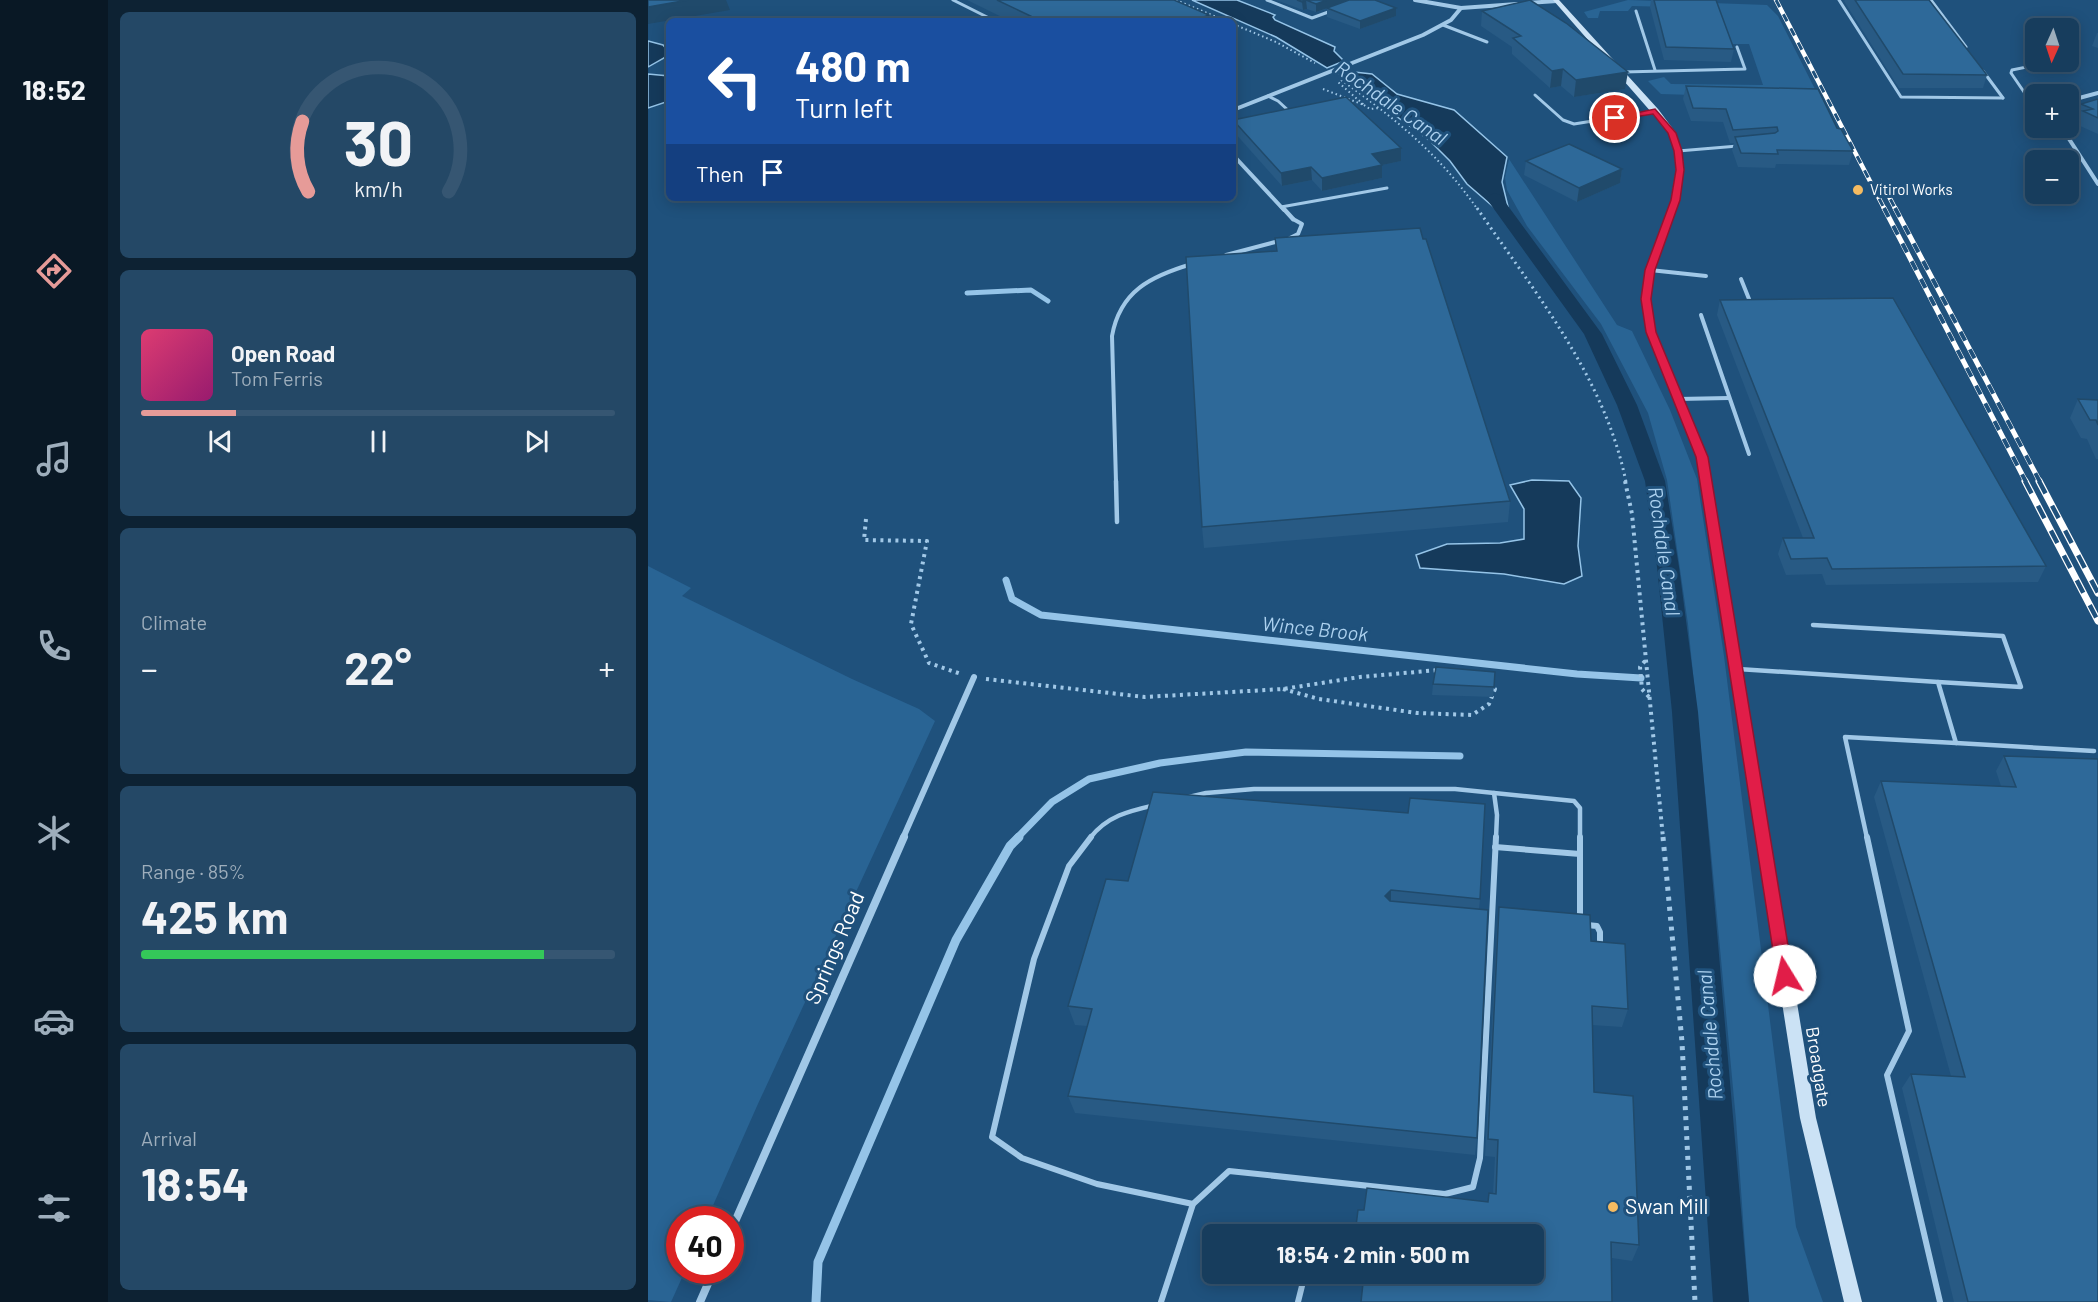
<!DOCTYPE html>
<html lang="en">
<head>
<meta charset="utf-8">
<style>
	:root { --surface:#173d5d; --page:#244866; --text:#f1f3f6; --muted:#9eaebc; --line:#365672; --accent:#e69b98 }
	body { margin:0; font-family:Barlow,sans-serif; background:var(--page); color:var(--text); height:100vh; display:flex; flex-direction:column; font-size:22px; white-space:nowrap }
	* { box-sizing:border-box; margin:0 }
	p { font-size:20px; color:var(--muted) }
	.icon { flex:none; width:33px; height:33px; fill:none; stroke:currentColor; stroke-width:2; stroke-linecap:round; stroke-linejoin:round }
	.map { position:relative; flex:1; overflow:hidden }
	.details { display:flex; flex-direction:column; gap:12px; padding:12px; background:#0d2233; width:540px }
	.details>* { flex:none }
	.top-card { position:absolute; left:18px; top:18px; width:570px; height:183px; border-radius:9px; box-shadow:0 3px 15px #0003,0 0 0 2px var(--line); background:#1a4fa0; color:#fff; overflow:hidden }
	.needle { width:39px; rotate:183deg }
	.fabs { position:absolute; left:1377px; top:18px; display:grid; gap:12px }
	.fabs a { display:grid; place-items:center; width:54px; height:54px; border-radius:9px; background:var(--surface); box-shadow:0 3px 15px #0003,0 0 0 2px var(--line); font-size:30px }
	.speed { position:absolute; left:18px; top:1206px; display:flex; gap:12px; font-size:30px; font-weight:700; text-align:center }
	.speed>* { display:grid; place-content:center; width:78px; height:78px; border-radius:50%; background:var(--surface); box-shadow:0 3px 15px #0003,0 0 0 2px var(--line); line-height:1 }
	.speed .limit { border:9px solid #d22; background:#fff; color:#111 }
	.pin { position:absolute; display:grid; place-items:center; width:51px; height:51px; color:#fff; margin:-26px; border:3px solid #fff; border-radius:50%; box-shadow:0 2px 6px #0007 }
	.me { position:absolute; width:66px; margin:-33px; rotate:351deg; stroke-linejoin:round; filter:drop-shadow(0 0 4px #0008) }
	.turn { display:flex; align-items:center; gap:21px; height:126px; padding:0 30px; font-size:27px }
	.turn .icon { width:78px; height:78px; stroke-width:2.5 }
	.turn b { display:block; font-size:42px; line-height:51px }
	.then { display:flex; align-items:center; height:57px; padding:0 30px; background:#0003; gap:12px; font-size:22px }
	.big { font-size:45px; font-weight:700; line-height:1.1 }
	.details .card { flex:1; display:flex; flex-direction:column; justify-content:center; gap:9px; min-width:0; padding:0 21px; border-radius:9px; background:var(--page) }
	.details .dial { align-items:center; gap:0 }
	.dial svg { height:156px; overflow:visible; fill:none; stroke:var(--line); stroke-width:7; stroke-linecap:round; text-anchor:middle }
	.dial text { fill:var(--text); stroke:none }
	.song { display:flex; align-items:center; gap:18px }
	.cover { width:72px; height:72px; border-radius:9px; background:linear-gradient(135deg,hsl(340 70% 55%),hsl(320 70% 35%)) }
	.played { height:6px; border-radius:3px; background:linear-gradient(90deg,var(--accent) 20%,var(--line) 20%) }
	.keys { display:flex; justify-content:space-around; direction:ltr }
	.heat { display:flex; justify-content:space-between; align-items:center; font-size:33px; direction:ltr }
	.charge { height:9px; border-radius:4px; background:linear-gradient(90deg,#34c759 85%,var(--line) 0) }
	.trip { position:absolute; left:554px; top:1224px; width:342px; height:60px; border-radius:9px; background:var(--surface); box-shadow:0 3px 15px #0003,0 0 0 2px var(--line); font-weight:700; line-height:60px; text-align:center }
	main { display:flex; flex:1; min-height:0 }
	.dock { display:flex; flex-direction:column; width:108px; justify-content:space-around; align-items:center; background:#091825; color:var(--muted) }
	.dock .icon { width:42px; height:42px }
	.dock .active { color:var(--accent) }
	.dock b { font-size:27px; color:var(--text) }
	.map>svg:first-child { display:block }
	.green { fill:#296494 }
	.water { fill:#153a5b; stroke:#95c4e8; stroke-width:1.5 }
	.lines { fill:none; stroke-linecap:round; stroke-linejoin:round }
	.stream-far2 { stroke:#95c4e8; stroke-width:5 }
	.stream-far1 { stroke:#95c4e8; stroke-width:7 }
	.stream { stroke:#95c4e8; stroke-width:9 }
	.canal { fill:#153a5b; fill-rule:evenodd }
	.path-far3 { stroke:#a1c8e7; stroke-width:2; stroke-dasharray:1.5 3; stroke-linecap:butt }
	.path-far2 { stroke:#a1c8e7; stroke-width:3; stroke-dasharray:2 4; stroke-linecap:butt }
	.path-far1 { stroke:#a1c8e7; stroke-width:4; stroke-dasharray:3 4.5; stroke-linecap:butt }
	.path { stroke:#a1c8e7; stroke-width:5; stroke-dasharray:4 6; stroke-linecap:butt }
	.lane-far3 { stroke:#a1c8e7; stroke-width:3 }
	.lane-far2 { stroke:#a1c8e7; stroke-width:4 }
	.lane-far1 { stroke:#a1c8e7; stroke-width:4.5 }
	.lane { stroke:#a1c8e7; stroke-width:6 }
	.street-far3 { stroke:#a1c8e7; stroke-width:4 }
	.street-far2 { stroke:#a1c8e7; stroke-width:4.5 }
	.street-far1 { stroke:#a1c8e7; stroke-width:6 }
	.street { stroke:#a1c8e7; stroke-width:8 }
	.secondary { fill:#cbe2f5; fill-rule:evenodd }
	.rail-far2-casing { stroke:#fff; stroke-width:4.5 }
	.rail-far1-casing { stroke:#fff; stroke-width:5 }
	.rail-casing { stroke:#fff; stroke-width:7 }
	.rail-far2 { stroke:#1f517c; stroke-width:3; stroke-dasharray:8; stroke-linecap:butt }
	.rail-far1 { stroke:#1f517c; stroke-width:4; stroke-dasharray:10; stroke-linecap:butt }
	.rail { stroke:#1f517c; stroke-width:4.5; stroke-dasharray:14; stroke-linecap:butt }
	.wall { fill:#285a84 }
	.shaded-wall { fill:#204a6b }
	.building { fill:#2e6999; stroke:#204a6b; stroke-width:1.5 }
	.route { fill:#e11d48; stroke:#92132f; stroke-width:1.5 }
	.poi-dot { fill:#f5bb61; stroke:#1f517c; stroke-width:2 }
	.labels { text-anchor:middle; stroke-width:6; stroke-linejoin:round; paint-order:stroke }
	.far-poi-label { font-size:15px; fill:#fff; stroke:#1f517c; text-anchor:start }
	.street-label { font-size:18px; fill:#fff; stroke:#1f517c }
	.water-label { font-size:20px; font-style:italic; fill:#acd1ef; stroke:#1f517c }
	.near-street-label { font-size:21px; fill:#fff; stroke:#1f517c }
	.near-poi-label { font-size:21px; fill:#fff; stroke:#1f517c; text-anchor:start }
</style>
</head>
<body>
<main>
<nav class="dock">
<b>18:52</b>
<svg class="icon active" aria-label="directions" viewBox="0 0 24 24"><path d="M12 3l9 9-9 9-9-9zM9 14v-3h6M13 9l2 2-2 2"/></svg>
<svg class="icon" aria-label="music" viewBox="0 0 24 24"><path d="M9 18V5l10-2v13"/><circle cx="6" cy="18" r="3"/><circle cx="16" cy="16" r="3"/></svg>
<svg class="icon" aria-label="phone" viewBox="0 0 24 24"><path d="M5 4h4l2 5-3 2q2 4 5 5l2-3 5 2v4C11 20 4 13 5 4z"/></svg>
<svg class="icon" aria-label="climate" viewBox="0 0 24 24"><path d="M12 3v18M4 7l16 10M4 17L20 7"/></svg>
<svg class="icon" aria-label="car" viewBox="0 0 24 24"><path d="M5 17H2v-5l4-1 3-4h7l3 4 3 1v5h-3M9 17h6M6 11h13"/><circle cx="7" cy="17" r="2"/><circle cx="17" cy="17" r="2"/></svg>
<svg class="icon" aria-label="filters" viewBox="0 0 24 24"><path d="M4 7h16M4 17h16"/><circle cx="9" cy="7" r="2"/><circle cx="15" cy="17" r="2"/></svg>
</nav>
<section class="details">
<div class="card dial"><svg viewBox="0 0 100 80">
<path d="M14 69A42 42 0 1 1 86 69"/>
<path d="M14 69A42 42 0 0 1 11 33" stroke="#e69b98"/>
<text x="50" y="56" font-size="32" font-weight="700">30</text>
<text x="50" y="72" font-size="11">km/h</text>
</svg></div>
<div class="card">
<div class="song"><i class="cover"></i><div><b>Open Road</b><p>Tom Ferris</p></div></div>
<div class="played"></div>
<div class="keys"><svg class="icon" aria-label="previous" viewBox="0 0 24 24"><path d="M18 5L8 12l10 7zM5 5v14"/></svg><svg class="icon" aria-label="pause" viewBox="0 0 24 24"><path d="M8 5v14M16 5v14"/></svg><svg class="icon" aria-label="next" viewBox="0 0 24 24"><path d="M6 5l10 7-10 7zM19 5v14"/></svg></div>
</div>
<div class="card"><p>Climate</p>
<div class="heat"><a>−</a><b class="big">22°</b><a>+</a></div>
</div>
<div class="card"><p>Range · 85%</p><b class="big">425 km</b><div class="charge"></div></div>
<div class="card"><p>Arrival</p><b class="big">18:54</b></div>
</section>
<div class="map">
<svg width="1450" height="1302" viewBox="0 0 1450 1302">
	<rect width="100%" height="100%" fill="#1f517c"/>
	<g class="green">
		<polygon points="980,0 1119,5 1130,16 1172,99 1013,94 1000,81 1016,77 1023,84 1115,85 1101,44 1077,44 1065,8 984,6 980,11 952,11 950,18 940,18 936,12"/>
		<polygon points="861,159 969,325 984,331 1022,410 1049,479 1076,656 1148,1227 1175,1302 1101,1302 1088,1120 1062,841 1040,624 1019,480 1000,413 953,324 879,226 859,190 857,178"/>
		<polygon points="0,566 43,588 34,596 204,679 271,709 287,721 109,1106 59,1219 32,1220 32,1270 37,1271 23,1302 0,1300"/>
	</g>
	<g class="water">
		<polygon points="544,0 589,0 627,15 625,17 627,20 687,47 686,51 696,61 679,68 628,37"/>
		<polygon points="0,41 15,45 20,51 16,58 0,67"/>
		<polygon points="697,71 724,74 749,94 806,110 859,157 854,182 864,223 819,184 802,161 782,141 691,74"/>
		<polygon points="0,74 21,76 21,101 0,108"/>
		<polygon points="884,480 921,481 933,498 930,546 934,576 916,584 856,574 772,568 768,555 799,544 852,543 876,539 876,509 862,485"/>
	</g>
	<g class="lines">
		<polyline class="stream-far2" points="319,293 383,290 400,301"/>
		<g class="stream-far1">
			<polyline points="358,580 364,599 393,615 929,674 993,678"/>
			<polyline points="369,838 404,802 441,779 512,763 598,752 812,756"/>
		</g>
		<polyline class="stream" points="168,1302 170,1262 308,940 362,846 371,837"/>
		<polygon class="canal" points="846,193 852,195 954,334 989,405 1017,481 1031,567 1050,712 1101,1302 1065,1302 1024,712 1009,567 997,481 969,405 936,334 838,198"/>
		<g class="path-far3">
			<polyline points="528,0 578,21"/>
			<polyline points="585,24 628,42 667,63"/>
			<path d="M 693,80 C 747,118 792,155 830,210"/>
			<polyline points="675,89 716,105 690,82"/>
			<polyline points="716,105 722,109 731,108"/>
		</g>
		<path class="path-far2" d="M 829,208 C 888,294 957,378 978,482"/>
		<g class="path-far1">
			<polyline points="977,481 984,514 1015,838"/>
			<polyline points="218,519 216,540 279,541 263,624 281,663 313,674"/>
			<polyline points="997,661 992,667 994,689 1001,697"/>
			<polyline points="338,679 497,697 635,689 712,677 790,670"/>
			<polyline points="635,689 671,699 769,713 824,715 841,704 847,689 842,686"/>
		</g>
		<polyline class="path" points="1015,837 1034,1042 1047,1302"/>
		<g class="lane-far3">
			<polyline points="305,0 347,21"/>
			<polyline points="619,0 664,18 683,11"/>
			<polyline points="1191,0 1253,97 1355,98"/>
			<polyline points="1283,0 1318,47"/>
			<polyline points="988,11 1007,70"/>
			<polyline points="795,25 839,42"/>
			<polyline points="1420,58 1430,56"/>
			<polyline points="1335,71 1355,98"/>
			<polyline points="975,72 1097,69 1089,47"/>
			<polyline points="887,95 915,120 926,124 1007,111"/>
			<polyline points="620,96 630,101 642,112"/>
			<polyline points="1388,99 1376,92 1363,73 1364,70 1403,62"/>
			<polyline points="1030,151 1090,146"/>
			<polyline points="633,207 739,188"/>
		</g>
		<g class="lane-far2">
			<polyline points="642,238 650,234 654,224 645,219"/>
			<polyline points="578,255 631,241"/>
			<polyline points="1002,270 1058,276"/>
			<polyline points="1093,279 1103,304"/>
			<polyline points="1053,315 1101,454"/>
			<polyline points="1030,399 1081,398"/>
			<path d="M 468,482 L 464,336 C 472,291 503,276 544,264"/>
		</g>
		<g class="lane-far1">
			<polyline points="468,481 469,522"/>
			<polyline points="1165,625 1355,636 1373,687 1290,682"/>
			<polyline points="1090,669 1290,682 1308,743 1197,737 1219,838"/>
			<polyline points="1308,743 1446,751"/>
			<polyline points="846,793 849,815 848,838"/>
			<polyline points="541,797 558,793 606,789 807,789 926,801 932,808 932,838"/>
			<path d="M 442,838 C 459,816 481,811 507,805"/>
		</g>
		<g class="lane">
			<polyline points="443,837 421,866 386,959 344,1137 374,1158 449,1184 545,1204"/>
			<polyline points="932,837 932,921"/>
			<polyline points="1219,837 1261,1031 1239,1075 1292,1302"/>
			<polyline points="847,847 932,854"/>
			<polyline points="939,925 949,926 952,932 952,946"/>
			<polyline points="513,1302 545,1204 581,1171 797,1194 825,1187 832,1158 848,837"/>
			<polyline points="650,1302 657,1274"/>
		</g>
		<g class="street-far3">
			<polyline points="767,0 813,8 869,4"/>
			<polyline points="879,3 909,1"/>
			<polyline points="1420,101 1450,93"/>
			<polyline points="585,110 775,35 803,20 813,8"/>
			<polyline points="1414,128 1450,184"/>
			<polyline points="585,155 636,210"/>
		</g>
		<polyline class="street-far2" points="635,208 645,219"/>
		<polyline class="street-far1" points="255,838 326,677"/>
		<g class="street">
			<polyline points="82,1233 256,837"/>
			<polyline points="52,1302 66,1270"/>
		</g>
		<polygon class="secondary" points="905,0 911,0 1010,109 1028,133 1034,151 1036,170 1031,200 1006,270 1002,299 1008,332 1059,457 1168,1118 1214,1302 1196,1302 1152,1118 1049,457 998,332 994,299 998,270 1023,200 1028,170 1026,151 1020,133 1004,113"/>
		<g class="rail-far2-casing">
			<g id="rail-far2">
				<polyline points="1128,0 1237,210"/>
				<polyline points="1235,185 1248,210"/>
			</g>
		</g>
		<g class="rail-far1-casing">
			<g id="rail-far1">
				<polyline points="1236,208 1378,482"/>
				<polyline points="1247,208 1392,482"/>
			</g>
		</g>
		<g class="rail-casing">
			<g id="rail">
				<polyline points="1377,481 1450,621"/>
				<polyline points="1391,481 1450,593"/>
			</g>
		</g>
		<use href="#rail-far2" class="rail-far2"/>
		<use href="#rail-far1" class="rail-far1"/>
		<use href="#rail" class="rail"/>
	</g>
	<g class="wall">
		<polygon points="319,0 526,0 561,15 562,21 362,21"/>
		<polygon points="628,0 727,0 748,16 712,29 679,17 679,9 668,12 659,9 655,10"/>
		<polygon points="1003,0 1068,0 1086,49 1083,62 1016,60 1002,7"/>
		<polygon points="1197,0 1281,0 1339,75 1335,88 1251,88 1196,1"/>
		<polygon points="834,11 977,89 926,97 913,86 902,88 864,54 864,47 833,26"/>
		<polygon points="1449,33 1450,33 1450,48 1444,46"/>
		<polygon points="1038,86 1189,128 1205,151 1201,165 1128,164 1127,168 1090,167 1084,150 1086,143 1082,143 1075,122 1043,121 1035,99"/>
		<polygon points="1450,96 1450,134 1430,125 1432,119 1428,117 1433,104 1449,99"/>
		<polygon points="585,119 753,161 734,165 734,178 674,191 664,180 634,186 586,132"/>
		<polygon points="878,161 974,169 972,183 929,202 876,175"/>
		<polygon points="627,238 862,501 860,522 556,548 554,527 628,251"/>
		<polygon points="1072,300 1398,566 1390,582 1178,585 1174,574 1138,575 1130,554 1135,538 1155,538 1069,315"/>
		<polygon points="1430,399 1450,400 1450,459 1448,459 1439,439 1433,438 1422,418"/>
		<polygon points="847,672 845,697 784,695 785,684"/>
		<polygon points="1356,756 1450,759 1450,1302 1306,1302 1254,1088 1263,1074 1303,1076 1226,797 1233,781 1353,786 1348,771"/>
		<polygon points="505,792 832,899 831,909 829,1138 827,1155 427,1113 420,1096 439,1026 427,1025 420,1006 480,881"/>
		<polygon points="851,907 943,941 980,1009 974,1027 944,1025 946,1092 991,1245 984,1261 964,1258 885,1274 716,1210 840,1202 841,1193 845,1193 847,1157 837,1156 849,927"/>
	</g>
	<g class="shaded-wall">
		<polygon points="40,0 78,0 82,10 0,24 0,7"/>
		<polygon points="658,0 659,9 655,10 654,2"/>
		<polygon points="679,0 702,0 668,12 668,4"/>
		<polygon points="748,8 748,16 712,29 712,21"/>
		<polygon points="561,15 562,21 545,21"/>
		<polygon points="915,69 913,86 902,88 904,71"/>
		<polygon points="980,72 977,89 926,97 928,80"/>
		<polygon points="753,148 753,161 734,165 734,178 674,191 674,178 724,154"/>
		<polygon points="663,167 664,180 634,186 633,173"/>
		<polygon points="974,169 972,183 929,202 931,188"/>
		<polygon points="743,890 743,910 737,896"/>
	</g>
	<g class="building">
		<polygon points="0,0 40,0 0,7"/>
		<polygon points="349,0 526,0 561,15 545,21 393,21"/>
		<polygon points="649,0 679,0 668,4 658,0 654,2"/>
		<polygon points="701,0 727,0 748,8 712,21 679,8"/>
		<polygon points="882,0 918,23 980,72 928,80 915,69 904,71 865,38 873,36 834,11"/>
		<polygon points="1006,0 1068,0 1086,49 1018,47"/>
		<polygon points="1207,0 1281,0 1339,75 1255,74"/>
		<polygon points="1038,86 1170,89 1189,128 1193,129 1205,151 1129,150 1130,154 1093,153 1087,137 1127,133 1130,131 1129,127 1085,130 1078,109 1045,108"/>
		<polygon points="698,97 753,148 724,154 734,165 674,178 663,167 633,173 585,120"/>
		<polygon points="1450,99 1450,118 1435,111 1445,109 1433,104"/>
		<polygon points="921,144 974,169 931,188 878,161"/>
		<polygon points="772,228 775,239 778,239 862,501 554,527 538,257 629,251 627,238"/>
		<polygon points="1245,298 1398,566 1184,569 1179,558 1143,559 1135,538 1166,538 1072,300"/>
		<polygon points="1430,399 1450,400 1450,425 1448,420 1442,420"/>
		<polygon points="788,667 847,672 846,687 785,684"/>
		<polygon points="1356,756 1450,759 1450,1302 1320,1302 1263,1074 1317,1077 1233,781 1368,787"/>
		<polygon points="505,792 760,813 762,798 837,804 832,899 743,890 737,896 742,901 840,910 829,1138 420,1096 444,1009 420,1006 458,879 480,881"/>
		<polygon points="851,907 942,915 943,941 977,944 980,1009 944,1006 946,1092 985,1096 991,1245 963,1242 964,1302 713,1302 716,1274 885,1274 885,1234 707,1234 710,1210 716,1210 719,1188 840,1202 841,1193 848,1194 850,1140 840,1139"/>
	</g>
	<polygon class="route" points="1007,109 1028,133 1034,151 1036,170 1032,200 1007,270 1003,299 1008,332 1060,457 1145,976 1143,981 1137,983 1131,981 1129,976 1048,457 998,332 993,299 997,270 1023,200 1028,170 1026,151 1020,133 1005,114 967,120 963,118"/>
	<g class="poi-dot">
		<circle cx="1210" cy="190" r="6"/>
		<circle cx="965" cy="1207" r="6"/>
	</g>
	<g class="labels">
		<g class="far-poi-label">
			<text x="1222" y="195">Vitirol Works</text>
		</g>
		<g class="street-label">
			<text transform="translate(1170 1067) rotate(81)" y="6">Broadgate</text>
		</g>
		<g class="water-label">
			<text transform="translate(743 103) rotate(35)" y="7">Rochdale Canal</text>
			<text transform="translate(1016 551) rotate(82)" y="7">Rochdale Canal</text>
			<text transform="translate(667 629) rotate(6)" y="7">Wince Brook</text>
			<text transform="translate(1062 1035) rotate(-95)" y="7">Rochdale Canal</text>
		</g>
		<g class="near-street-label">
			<text transform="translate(187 948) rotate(-67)" y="7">Springs Road</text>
		</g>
		<g class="near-poi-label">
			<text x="977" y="1214">Swan Mill</text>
		</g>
	</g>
</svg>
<div class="fabs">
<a><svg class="needle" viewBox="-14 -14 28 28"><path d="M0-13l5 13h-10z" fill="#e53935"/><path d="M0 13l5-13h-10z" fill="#9eaebc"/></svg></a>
<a>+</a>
<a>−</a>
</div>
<div class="speed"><div class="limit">40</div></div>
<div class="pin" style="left:967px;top:118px;background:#d93025"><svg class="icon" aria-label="arrive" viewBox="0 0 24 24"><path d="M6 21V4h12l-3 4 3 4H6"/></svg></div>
<svg class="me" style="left:1137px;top:976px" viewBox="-20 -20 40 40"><circle r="19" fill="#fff"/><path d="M0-13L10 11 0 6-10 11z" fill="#e11d48"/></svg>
<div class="trip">18:54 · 2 min · 500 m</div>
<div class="top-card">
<div class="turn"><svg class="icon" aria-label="left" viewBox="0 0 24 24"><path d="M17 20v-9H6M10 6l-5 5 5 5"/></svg><div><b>480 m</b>Turn left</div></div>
<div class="then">Then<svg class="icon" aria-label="arrive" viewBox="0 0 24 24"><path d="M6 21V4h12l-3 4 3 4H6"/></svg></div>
</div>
</div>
</main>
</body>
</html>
